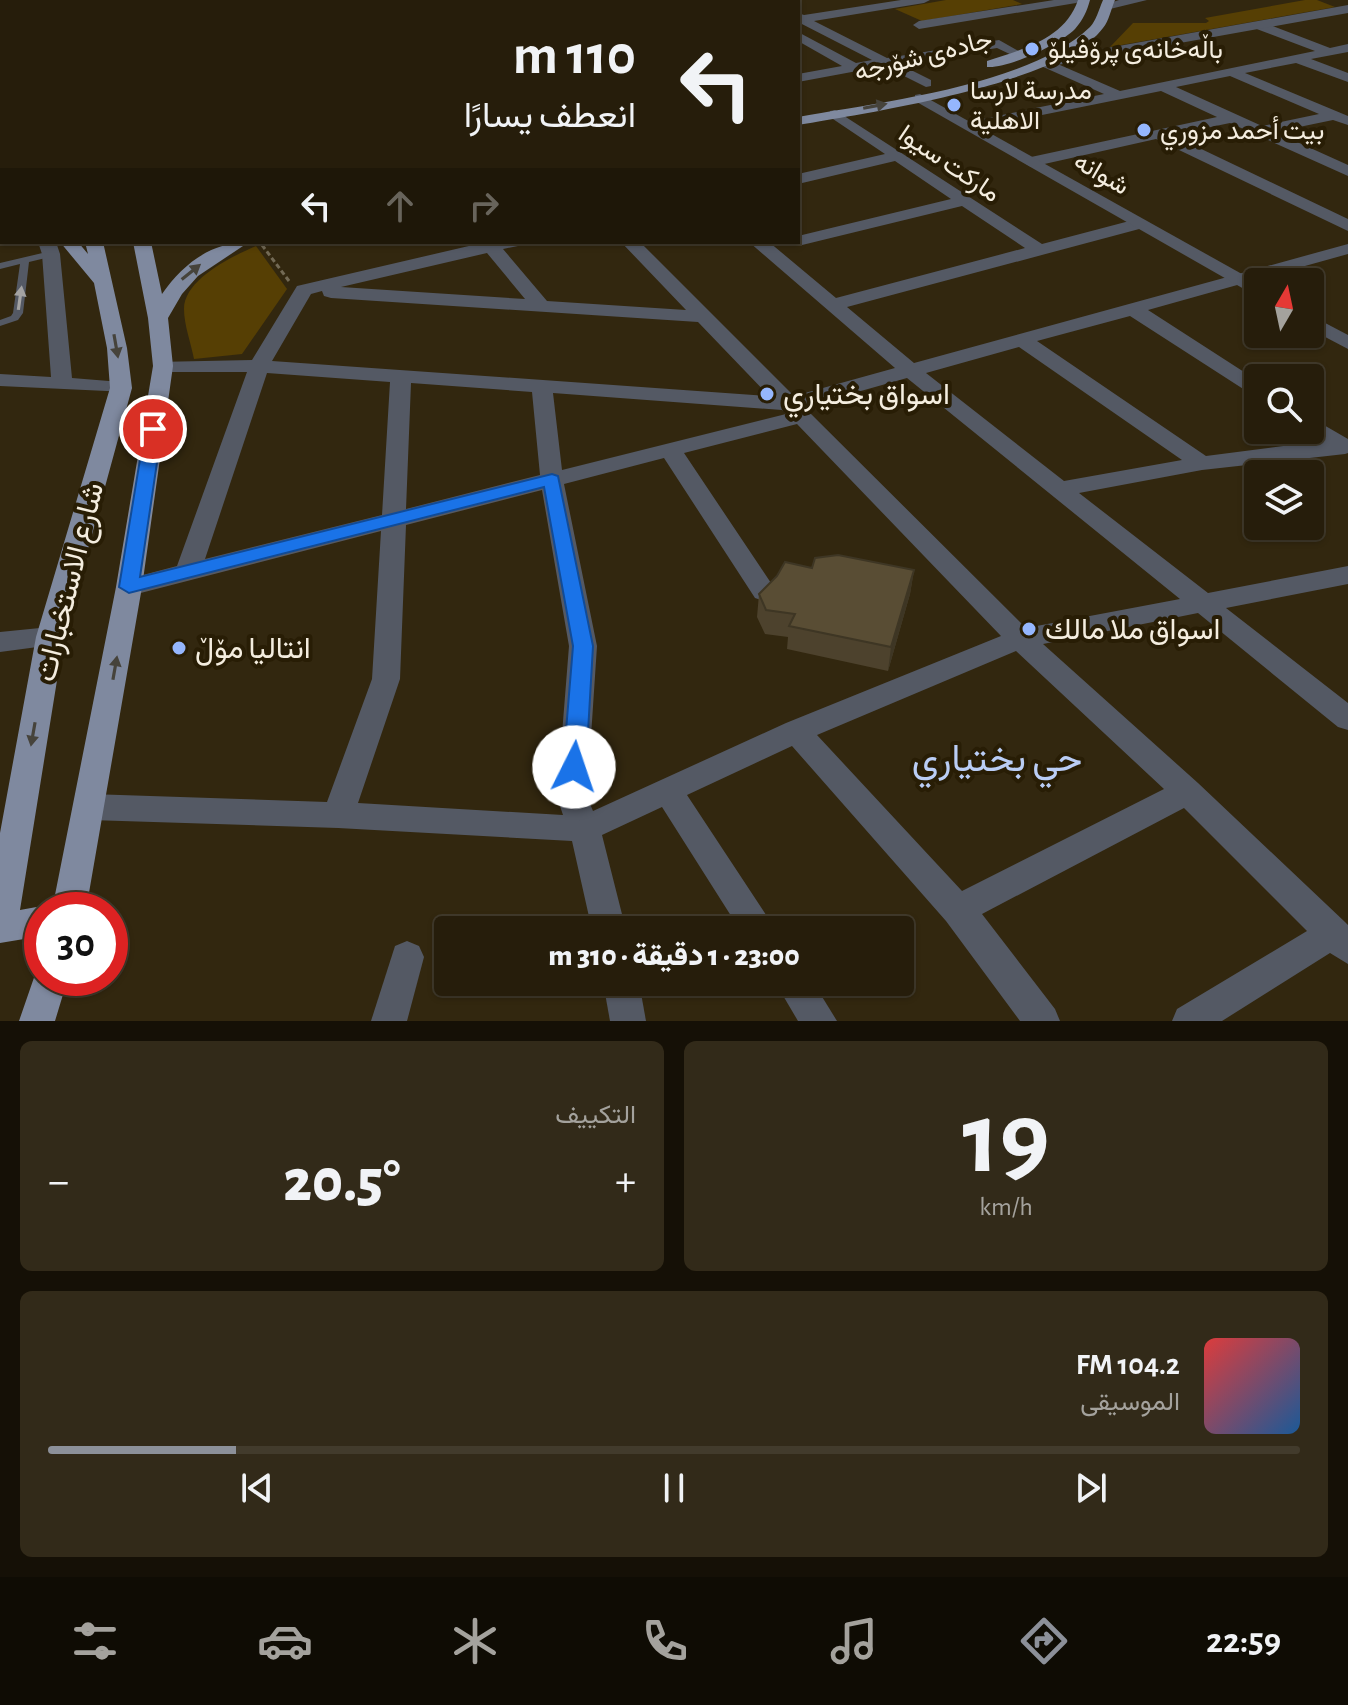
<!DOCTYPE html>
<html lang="ar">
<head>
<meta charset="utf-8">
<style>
	:root { --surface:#261d0b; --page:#322a19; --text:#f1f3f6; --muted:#a4a29d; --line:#423b2c; --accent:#8c9099 }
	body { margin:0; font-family:"Alegreya Sans",Vazirmatn,sans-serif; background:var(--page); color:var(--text); direction:rtl; height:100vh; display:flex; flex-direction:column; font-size:30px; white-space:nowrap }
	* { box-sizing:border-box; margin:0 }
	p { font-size:26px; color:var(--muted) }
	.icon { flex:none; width:44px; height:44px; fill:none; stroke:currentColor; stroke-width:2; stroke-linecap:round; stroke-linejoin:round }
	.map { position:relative; height:1021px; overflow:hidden; direction:ltr }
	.details { display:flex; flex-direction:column; gap:20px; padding:20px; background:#151006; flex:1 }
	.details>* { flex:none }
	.banner { position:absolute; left:0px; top:0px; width:800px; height:244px; box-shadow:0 2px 6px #0004,0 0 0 2px var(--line); direction:rtl; background:#261d0b; color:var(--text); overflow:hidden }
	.needle { width:52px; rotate:9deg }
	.buttons { position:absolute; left:1244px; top:268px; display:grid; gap:16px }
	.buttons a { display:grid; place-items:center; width:80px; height:80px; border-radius:8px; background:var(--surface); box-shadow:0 2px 6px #0004,0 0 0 2px var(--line); font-size:40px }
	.speed { position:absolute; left:24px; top:892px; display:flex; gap:16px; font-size:40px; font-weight:700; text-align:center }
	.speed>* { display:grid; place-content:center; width:104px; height:104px; border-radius:50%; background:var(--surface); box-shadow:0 2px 6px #0004,0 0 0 2px var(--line); line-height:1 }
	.speed .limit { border:12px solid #d22; background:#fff; color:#111 }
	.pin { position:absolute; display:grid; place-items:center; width:68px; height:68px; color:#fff; margin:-34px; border:4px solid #fff; border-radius:50%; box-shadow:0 2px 8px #0007 }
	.me { position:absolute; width:88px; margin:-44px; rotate:4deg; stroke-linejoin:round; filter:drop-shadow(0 0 6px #0008) }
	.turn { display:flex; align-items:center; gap:28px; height:168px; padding:0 32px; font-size:36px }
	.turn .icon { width:104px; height:104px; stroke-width:2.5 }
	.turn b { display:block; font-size:56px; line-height:68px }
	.lanes { display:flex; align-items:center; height:76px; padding:0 32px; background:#0003; justify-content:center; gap:40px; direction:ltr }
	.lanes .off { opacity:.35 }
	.big { font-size:60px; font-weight:800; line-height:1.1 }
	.details .widget { flex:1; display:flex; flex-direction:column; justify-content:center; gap:12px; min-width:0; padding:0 28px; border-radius:12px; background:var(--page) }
	.details .dial { align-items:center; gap:0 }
	.dial b { font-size:104px; line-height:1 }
	.song { display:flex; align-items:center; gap:24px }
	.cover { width:96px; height:96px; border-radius:12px; background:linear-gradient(135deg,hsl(0 70% 55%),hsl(210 70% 35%)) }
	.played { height:8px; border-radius:4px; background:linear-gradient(90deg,var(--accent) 15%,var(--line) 15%) }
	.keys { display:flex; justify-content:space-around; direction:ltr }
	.heat { display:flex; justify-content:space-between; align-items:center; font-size:44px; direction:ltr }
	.details .tiles { flex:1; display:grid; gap:20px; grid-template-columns:1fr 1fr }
	.widget:last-child { grid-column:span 2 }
	.trip { position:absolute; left:434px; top:916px; width:480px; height:80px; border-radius:8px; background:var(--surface); box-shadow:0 2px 6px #0004,0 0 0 2px var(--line); font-weight:800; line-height:80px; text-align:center; direction:rtl }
	.dock { display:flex; height:128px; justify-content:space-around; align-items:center; background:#0f0c04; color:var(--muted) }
	.dock .icon { width:56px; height:56px }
	.dock .current { color:var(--accent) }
	.dock b { font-size:36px; color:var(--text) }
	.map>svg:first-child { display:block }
	.green { fill:#563f04 }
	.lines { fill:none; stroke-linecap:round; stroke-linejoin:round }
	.path { stroke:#736a55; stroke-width:3; stroke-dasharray:5 3; stroke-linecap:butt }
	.service { fill:#545964; fill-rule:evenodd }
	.minor { fill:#545964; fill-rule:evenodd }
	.tertiary { fill:#545964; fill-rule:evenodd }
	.primary { fill:#7f899f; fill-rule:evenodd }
	.wall { fill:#4d422d }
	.shaded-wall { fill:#3e3624 }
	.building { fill:#594d34; stroke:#3e3624; stroke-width:2 }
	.oneway { fill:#46433b }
	.oneway2 { fill:#a4a3a2 }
	.route { fill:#1a73e8; stroke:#114b97; stroke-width:2 }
	.poi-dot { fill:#95b6fd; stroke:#281d05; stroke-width:3 }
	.labels { text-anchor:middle; stroke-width:8; stroke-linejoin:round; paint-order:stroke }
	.far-poi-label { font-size:26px; fill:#f4eddf; stroke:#281d05; text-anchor:start }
	.far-street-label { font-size:26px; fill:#f4eddf; stroke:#281d05 }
	.poi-label { font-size:30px; fill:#f4eddf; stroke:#281d05; text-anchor:start }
	.street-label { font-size:30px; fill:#f4eddf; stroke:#281d05 }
	.near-neighbourhood-label { font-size:38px; fill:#bacdf5; stroke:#281d05 }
</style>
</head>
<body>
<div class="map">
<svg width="1348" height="1021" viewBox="0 0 1348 1021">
	<rect width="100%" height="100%" fill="#32270f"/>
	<g class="green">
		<polygon points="946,0 1013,0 1022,4 922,21 895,9"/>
		<polygon points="1305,0 1317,0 1335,7 1110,47 1133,23 1206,23 1209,21 1205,18"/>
		<path d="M 256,246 L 287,289 L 242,354 L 194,359 C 191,343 184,325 184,309 C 184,279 233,256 256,246 Z"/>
	</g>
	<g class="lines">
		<polyline class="path" points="262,245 289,281"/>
		<polygon class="service" points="51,251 55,254 54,256 29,262 23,313 18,320 0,326 0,320 11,316 13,313 20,264 0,269 0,263"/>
		<g class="minor">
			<rect x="169" y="0" width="12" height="2"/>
			<polygon points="253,0 269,0 270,1 251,2"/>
			<polygon points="385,0 397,0 399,2 387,2"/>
			<polygon points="476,0 493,0 494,1 474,2"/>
			<polygon points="628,0 641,0 643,2 630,2"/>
			<polygon points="762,0 776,0 778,2 764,2"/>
			<polygon points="901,0 930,0 924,3 814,21 887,58 999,40 1024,54 1018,58 997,48 899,64 931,80 931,86 926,87 884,66 798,82 798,74 842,66 798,41 798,32 856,63 872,60 798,22 798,13 804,15"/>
			<polygon points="1054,0 1082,0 1076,3 919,29 913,25 919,21"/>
			<polygon points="1119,0 1147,0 1110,9 1104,5"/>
			<path d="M 1254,22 L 1262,22 L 1330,48 L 1348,44 L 1348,52 L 1311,59 L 1348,73 L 1348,82 L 1296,63 L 1245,73 L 1348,116 L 1348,125 L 1333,120 L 1275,132 L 1348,165 L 1348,176 L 1230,123 L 1172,135 L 1348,219 L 1348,231 L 1156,139 L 1031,167 L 1023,162 L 1031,157 L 1217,117 L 1161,91 L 968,130 L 961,126 L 968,122 L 1104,94 L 1041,66 L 1039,63 L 1046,59 L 1120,91 L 1315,51 L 1254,28 ZM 1230,76 L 1319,114 L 1262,126 L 1176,87 Z"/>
			<path d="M 835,110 L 1042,244 L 1137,219 L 1146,224 L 1143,228 L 847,307 L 914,363 L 1348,244 L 1348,254 L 1148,310 L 1258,381 L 1258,396 L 1251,394 L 1130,316 L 1037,341 L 1206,456 L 1321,441 L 1304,430 L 1310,430 L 1310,417 L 1348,439 L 1348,453 L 1345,454 L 1202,470 L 1079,493 L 1208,593 L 1348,566 L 1348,584 L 1226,608 L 1348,703 L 1348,730 L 1338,727 L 1198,613 L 1043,644 L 1198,783 L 1345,922 L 1348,925 L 1348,964 L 1330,953 L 1222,1021 L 1172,1021 L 1177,1009 L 1307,931 L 1184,808 L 982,914 L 1055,1009 L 1060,1021 L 1020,1021 L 946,921 L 792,746 L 687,795 L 776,930 L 740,930 L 662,807 L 602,835 L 626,930 L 592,930 L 572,841 L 338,828 L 90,820 L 79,816 L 74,807 L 79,798 L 90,794 L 327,802 L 372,679 L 381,531 L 129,596 L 120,593 L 116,587 L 120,581 L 177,566 L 247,372 L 163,372 L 153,366 L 156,362 L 252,360 L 297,286 L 486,242 L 521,242 L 518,246 L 503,249 L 547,301 L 686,310 L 621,242 L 640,242 L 794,396 L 895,368 L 749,242 L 769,242 L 836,298 L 1025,248 L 962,206 L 798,246 L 792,245 L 790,242 L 798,242 L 798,236 L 951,199 L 895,161 L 798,184 L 798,174 L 885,154 L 830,117 L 830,111 ZM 487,253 L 525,299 L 341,287 ZM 322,291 L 324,296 L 331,298 L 698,322 L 769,396 L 272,361 L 311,294 ZM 1019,347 L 1182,460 L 1064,481 L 926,373 ZM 267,373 L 390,382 L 382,515 L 205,559 ZM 907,378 L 1180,599 L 1026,628 L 804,407 ZM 411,383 L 532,392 L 540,475 L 406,509 ZM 553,393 L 782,410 L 786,414 L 562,470 ZM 797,424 L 1001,636 L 786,723 L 593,811 L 587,797 L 597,646 L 564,484 L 664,458 L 755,598 L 764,601 L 773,598 L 777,592 L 684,453 ZM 542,490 L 569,646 L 557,797 L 563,815 L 358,803 L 400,679 L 406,525 ZM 1016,651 L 1164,789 L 962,891 L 817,735 Z"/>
			<polygon points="38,242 56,242 60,254 72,378 121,382 132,388 128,392 0,386 0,374 51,377 42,254"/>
			<polygon points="50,627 60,630 64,637 60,644 0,652 0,632"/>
			<polygon points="407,941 419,946 424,957 407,1021 371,1021 395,946"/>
			<polygon points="603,982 639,982 646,1021 610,1021"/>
			<polygon points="775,982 813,982 837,1021 798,1021"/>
		</g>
		<g class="tertiary">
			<polygon points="1348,5 1348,13 1046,67 1039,63 1046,59"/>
			<polygon points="920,94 1258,283 1258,297 915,101 915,95"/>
			<polygon points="1310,315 1348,335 1348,349 1310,329"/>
		</g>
		<g class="primary">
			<rect x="57" y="0" width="12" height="2"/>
			<polygon points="90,0 102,0 89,2"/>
			<path d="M 1078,0 L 1090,0 C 1087,11 1083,20 1075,29 C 1060,44 1008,69 987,67 L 987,61 C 1023,49 1065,39 1078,0 Z"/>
			<path d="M 1103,0 L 1115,0 C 1111,9 1109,21 1103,28 C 1062,84 867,113 798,125 L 798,117 C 880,102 1028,86 1090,27 C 1096,21 1099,9 1103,0 Z"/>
			<rect x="0" y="193" width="2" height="10"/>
			<polygon points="0,220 2,220 0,231"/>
			<path d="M 60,242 L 78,242 L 88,254 L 85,242 L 103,242 L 127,348 L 132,388 L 64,637 L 20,910 L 42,906 L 52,910 L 116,587 L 153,366 L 148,318 L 133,242 L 151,242 L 162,294 C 183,264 211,242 249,242 L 198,276 L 182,294 L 168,318 L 173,366 L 142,587 L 86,910 L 42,910 L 42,936 L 0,943 L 0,833 L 36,637 L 110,388 L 107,348 L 94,283 Z"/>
			<polygon points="42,965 42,978 68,978 55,1021 19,1021 38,966"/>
		</g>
	</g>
	<polygon class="wall" points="812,568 914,570 910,594 888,671 787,649 788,637 765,634 757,617 759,594"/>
	<g class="shaded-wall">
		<rect x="0" y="79" width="2" height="18"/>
		<polygon points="914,570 910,594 888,671 891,647"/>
	</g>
	<g class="building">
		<rect x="0" y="6" width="2" height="73"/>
		<polygon points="838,555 914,570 891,647 789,626 795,614 766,610 759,594 777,576 785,562 812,568 815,558"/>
	</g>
	<defs><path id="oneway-solid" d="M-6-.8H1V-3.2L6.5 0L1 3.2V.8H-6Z" transform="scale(2)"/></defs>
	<g class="oneway">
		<use href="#oneway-solid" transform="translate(875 106) rotate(-11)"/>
		<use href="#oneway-solid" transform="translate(191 272) rotate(-39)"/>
		<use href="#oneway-solid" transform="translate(116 346) rotate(80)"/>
		<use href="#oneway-solid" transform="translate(115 668) rotate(-80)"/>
		<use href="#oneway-solid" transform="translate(33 734) rotate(100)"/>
	</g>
	<use class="oneway2" href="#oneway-solid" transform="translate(20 298) rotate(-82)"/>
	<polygon class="route" points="153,424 162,429 140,577 552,474 558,476 593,646 586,767 582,773 574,776 566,773 563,767 573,646 544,487 129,593 119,587 145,429"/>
	<g class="poi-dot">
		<circle cx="1032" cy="49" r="8"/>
		<circle cx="954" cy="105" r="8"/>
		<circle cx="1144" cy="130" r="8"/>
		<circle cx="767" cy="394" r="8"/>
		<circle cx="1029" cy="629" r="8"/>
		<circle cx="179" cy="648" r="8"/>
	</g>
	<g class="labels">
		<g class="far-poi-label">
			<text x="1048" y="58">باڵەخانەی پرۆفیلۆ</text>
			<text x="970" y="99">مدرسة لارسا<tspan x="970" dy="30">الاهلية</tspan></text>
			<text x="1160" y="139">بيت أحمد مزوري</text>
		</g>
		<g class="far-street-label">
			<text transform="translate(923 55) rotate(-14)" y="9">جادەی شۆرجە</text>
			<text transform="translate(950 163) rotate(34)" y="9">مارکت سیوا</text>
			<text transform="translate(1102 173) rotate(30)" y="9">شوانە</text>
		</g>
		<g class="poi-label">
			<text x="783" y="404">اسواق بختياري</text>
			<text x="1045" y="639">اسواق ملا مالك</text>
			<text x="195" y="658">انتالیا مۆڵ</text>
		</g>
		<g class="street-label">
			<text transform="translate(69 582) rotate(-76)" y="10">شارع الاستخبارات</text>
		</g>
		<g class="near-neighbourhood-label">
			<text x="997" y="771">حي بختياري</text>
		</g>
	</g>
</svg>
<div class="buttons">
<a><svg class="needle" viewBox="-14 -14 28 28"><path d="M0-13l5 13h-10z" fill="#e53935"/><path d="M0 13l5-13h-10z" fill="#a4a29d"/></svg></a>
<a><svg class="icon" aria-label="search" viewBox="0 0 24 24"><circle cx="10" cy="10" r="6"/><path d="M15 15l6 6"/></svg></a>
<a><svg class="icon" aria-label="layers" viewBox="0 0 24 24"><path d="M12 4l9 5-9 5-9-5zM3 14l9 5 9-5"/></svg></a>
</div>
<div class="speed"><div class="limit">30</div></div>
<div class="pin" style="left:153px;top:429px;background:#d93025"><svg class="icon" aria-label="arrive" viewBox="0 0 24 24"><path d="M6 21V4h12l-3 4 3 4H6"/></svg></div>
<svg class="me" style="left:574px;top:767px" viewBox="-20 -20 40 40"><circle r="19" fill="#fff"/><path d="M0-13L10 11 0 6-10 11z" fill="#1a73e8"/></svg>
<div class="trip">23:00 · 1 دقيقة · 310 m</div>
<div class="banner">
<div class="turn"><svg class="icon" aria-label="left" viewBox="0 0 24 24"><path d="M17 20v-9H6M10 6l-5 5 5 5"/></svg><div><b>110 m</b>انعطف يسارًا</div></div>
<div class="lanes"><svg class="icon" aria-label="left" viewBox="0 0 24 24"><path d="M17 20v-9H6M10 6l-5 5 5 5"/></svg><svg class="icon off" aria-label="ahead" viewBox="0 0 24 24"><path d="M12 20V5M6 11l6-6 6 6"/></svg><svg class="icon off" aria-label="right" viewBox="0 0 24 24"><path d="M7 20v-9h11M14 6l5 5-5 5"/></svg></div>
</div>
</div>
<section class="details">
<div class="tiles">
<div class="widget dial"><b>19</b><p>km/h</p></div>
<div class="widget"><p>التكييف</p>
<div class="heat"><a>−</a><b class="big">20.5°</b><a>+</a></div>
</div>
<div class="widget">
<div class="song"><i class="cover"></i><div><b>104.2 FM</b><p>الموسيقى</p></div></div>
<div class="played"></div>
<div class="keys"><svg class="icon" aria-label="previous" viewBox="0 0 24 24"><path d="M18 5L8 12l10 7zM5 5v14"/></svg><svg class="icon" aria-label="pause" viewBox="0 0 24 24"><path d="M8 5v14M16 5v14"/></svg><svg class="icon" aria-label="next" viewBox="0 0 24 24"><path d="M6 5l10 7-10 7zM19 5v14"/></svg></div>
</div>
</div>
</section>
<nav class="dock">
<b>22:59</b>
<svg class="icon current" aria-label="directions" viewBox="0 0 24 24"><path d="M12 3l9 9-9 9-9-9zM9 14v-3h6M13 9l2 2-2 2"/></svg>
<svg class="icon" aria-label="music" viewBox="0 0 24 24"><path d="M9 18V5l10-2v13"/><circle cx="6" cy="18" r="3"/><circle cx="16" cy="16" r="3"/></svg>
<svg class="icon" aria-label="phone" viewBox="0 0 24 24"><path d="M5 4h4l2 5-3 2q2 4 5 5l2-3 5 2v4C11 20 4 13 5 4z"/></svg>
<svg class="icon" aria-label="climate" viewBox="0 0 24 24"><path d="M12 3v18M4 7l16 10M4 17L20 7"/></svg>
<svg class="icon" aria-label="car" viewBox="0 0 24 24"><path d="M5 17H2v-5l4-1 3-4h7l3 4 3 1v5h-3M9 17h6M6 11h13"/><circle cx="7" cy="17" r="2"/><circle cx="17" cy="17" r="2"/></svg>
<svg class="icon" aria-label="filters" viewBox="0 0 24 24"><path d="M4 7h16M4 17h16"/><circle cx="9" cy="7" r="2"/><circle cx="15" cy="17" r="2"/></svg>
</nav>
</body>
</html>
